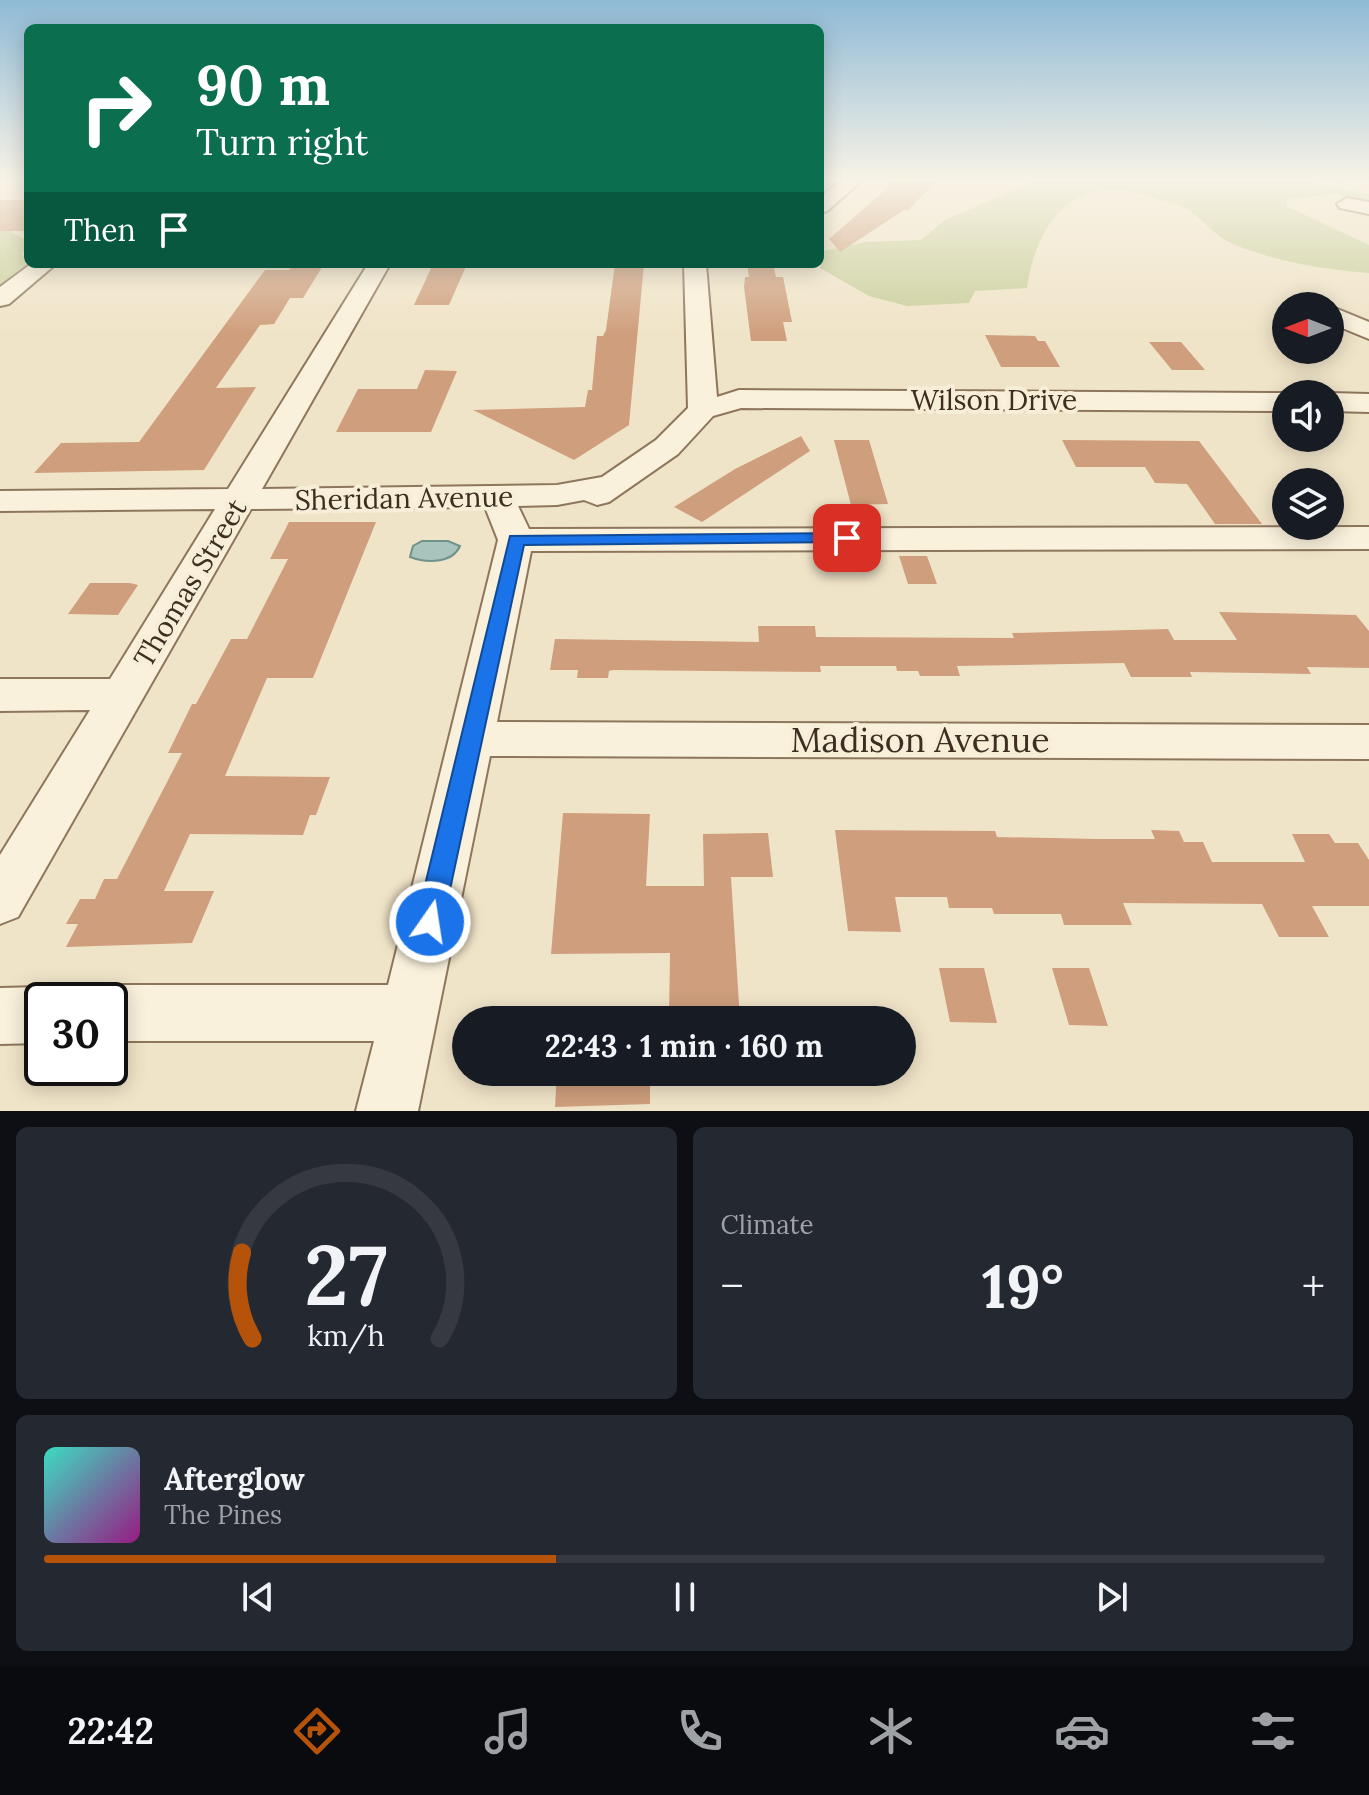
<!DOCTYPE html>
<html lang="en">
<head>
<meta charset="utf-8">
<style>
	:root { --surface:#171b24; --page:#242831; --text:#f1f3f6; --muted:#9ea1a6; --line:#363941; --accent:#b45309 }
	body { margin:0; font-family:Lora,serif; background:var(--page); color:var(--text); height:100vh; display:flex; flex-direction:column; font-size:30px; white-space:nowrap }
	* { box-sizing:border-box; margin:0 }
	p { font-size:26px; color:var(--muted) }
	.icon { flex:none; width:44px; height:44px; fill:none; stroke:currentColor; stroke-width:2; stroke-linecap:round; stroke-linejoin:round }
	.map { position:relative; height:1111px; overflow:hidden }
	.sheet { display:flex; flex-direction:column; gap:16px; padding:16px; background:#0d0f14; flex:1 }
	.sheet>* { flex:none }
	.guide { position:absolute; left:24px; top:24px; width:800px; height:244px; border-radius:12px; box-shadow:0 4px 20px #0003; background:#0b6e4f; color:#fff; overflow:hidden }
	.needle { width:52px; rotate:270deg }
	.tools { position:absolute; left:1272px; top:292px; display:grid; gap:16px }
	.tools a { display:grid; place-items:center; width:72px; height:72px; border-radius:50%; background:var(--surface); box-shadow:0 4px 20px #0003; font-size:40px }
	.speed { position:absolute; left:24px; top:982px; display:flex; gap:16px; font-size:40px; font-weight:700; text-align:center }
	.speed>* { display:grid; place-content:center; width:104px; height:104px; border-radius:50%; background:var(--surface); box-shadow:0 4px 20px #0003; line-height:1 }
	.speed .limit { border:4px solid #111; border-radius:12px; background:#fff; color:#111 }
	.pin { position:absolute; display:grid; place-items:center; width:68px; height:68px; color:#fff; margin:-34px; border-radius:16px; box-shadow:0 4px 12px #0006 }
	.me { position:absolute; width:88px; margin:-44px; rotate:13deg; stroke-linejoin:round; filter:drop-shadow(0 0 6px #0008) }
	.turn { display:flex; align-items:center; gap:28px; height:168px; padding:0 40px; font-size:36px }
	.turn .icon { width:104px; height:104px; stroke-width:2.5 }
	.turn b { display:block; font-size:56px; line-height:68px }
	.then { display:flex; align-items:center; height:76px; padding:0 40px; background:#0003; gap:16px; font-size:30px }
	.big { font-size:60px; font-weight:800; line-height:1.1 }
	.sheet .widget { flex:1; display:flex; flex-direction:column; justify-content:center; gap:12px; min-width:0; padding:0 28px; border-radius:12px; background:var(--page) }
	.sheet .dial { align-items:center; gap:0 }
	.dial svg { height:208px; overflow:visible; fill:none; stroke:var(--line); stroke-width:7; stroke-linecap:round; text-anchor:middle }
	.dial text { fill:var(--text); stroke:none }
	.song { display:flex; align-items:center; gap:24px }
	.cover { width:96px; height:96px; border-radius:12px; background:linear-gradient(135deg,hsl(170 70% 55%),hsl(310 70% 35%)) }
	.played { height:8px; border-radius:4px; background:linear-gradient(90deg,var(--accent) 40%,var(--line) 40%) }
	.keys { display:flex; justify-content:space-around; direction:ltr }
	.heat { display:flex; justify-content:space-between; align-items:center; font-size:44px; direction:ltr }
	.sheet .tiles { flex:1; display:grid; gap:16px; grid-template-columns:1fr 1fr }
	.widget:last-child { grid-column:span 2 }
	.trip { position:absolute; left:452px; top:1006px; width:464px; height:80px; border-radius:40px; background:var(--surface); box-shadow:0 4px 20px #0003; font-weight:800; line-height:80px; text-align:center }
	.dock { display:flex; height:128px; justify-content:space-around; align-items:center; background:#090b0e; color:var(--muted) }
	.dock .icon { width:56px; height:56px }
	.dock .current { color:var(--accent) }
	.dock b { font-size:36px; color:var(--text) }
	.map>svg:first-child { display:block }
	.green { fill:#c9cf9b }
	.water { fill:#a9c4bc; stroke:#6f938a; stroke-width:2 }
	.building { fill:#cf9f7d }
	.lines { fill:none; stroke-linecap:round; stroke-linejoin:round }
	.minor-casing { stroke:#8d765c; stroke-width:4 }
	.path { stroke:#8d765c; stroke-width:3; stroke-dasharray:4 2; stroke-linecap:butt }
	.minor { fill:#faf1dc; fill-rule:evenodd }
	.route { fill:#1a73e8; stroke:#114b97; stroke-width:2 }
	.labels { text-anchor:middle; stroke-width:8; stroke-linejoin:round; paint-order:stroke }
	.street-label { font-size:28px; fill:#3d2e20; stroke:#f7eed8 }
	.near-street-label { font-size:34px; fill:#3d2e20; stroke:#f7eed8 }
</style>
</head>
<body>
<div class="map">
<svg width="1369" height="1111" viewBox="0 0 1369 1111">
	<rect width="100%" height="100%" fill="#f0e4c8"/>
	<g class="green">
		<path d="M 1032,179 L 1289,179 L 1369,194 L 1369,201 L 1334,194 L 1287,199 L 1286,206 L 1369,245 L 1369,273 C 1322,269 1277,262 1233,244 C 1215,237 1205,221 1190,211 C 1181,204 1166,202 1155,198 C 1080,170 1037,216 1027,288 L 975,291 L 969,303 L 907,306 L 869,296 L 820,268 L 822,251 L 866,242 L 921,240 L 945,220 L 1034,181 Z"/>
		<polygon points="0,226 28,241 28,249 22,253 27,267 4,286 0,285"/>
	</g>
	<path class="water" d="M 422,541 L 448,541 L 460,546 C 452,564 426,563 410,557 L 413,546 Z"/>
	<g class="building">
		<polygon points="898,179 934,184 908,210 904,210 840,252 829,239"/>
		<rect x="0" y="200" width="28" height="31"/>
		<polygon points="293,264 324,264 303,298 290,298 274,324 260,325 216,388 256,387 204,470 34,473 61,443 139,442 265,270 289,270"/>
		<polygon points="433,264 467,264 449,305 414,305"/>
		<polygon points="615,264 644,264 629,425 574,460 473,410 585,407 588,390 592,390 597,336 603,336 606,330"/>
		<polygon points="747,264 773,264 776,277 783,277 792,322 783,322 787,341 751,341 744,287 745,277 749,277"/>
		<polygon points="985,335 1035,336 1038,341 1045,341 1060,367 1001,367"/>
		<polygon points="1149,342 1181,342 1205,370 1172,370"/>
		<polygon points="425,370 457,371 431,432 336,432 358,389 417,389"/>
		<polygon points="801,436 810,451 702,522 674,507 735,469"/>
		<polygon points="834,440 869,440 888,504 851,505"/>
		<polygon points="1062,440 1199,441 1262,524 1215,524 1187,484 1155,483 1145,467 1076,467"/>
		<polygon points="289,522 376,522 313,678 267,678 225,776 330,777 316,815 310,815 303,835 190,834 164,891 214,891 192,943 66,947 78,924 66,924 80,899 95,899 104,879 117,879 182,753 168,753 192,704 196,704 231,639 247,639 288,559 270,559"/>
		<polygon points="899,556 927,556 937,584 908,584"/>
		<polygon points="90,583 130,583 138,585 118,615 68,614"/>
		<polygon points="1219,612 1356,615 1369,631 1369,668 1307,667 1311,674 1190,672 1192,677 1131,677 1124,663 957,666 960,676 920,676 918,671 897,671 896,666 820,666 821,672 613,670 609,671 608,678 577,678 578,670 550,670 555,639 759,642 758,626 815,626 816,637 1014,638 1012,633 1168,629 1174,640 1237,640"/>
		<polygon points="563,813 650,814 646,886 704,886 703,834 768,833 773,877 731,877 740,1020 669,1020 670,953 551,954"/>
		<polygon points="835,830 995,831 997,837 1099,839 1155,839 1151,830 1179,831 1184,842 1203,842 1212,862 1305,862 1292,834 1329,834 1335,843 1358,843 1369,860 1369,906 1312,906 1329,937 1279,937 1262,904 1123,903 1132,925 1064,925 1061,914 994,914 992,908 949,908 947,897 895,897 901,932 848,931"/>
		<polygon points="939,968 984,968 997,1023 950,1022"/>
		<polygon points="1052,968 1089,968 1108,1026 1069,1025"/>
		<polygon points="557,1072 650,1072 650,1104 555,1107"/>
	</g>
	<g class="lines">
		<g class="minor-casing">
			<g id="minor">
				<polygon points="843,179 864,179 827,211 820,213 820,197"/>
				<polygon points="1347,198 1369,202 1369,214 1340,208 1337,204"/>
				<polygon points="31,264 56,264 9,304 0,306 0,287"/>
				<polygon points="368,264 390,264 262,489 557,485 602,477 656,440 688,408 684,264 706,264 717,397 739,390 1286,393 1289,394 1286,394 1286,411 741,408 713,416 678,454 609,502 597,505 584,500 557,505 518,506 529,529 1369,527 1369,549 531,551 497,722 1369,725 1369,759 490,756 418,1111 356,1111 374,1041 110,1041 110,1000 87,1000 90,993 110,985 388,985 498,540 485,507 251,509 18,917 0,924 0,855 90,710 0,711 0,679 110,679 215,509 0,511 0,491 228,489"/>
				<polygon points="1330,306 1369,322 1369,339 1330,323"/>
				<polygon points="1330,393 1369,394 1369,412 1330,411 1330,394 1327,394"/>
				<polygon points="42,987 62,995 64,1000 42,1000 42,1043 0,1044 0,988"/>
			</g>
		</g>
		<polyline class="path" points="1332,179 1344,181"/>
		<use href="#minor" class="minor"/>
	</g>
	<linearGradient id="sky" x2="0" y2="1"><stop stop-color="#8fbad6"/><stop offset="0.54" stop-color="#f8f3e6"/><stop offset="1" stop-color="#f8f3e6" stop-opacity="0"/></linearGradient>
	<rect width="1369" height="334" fill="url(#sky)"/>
	<polygon class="route" points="847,533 856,538 854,542 524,545 443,922 439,930 430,934 420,930 416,922 510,536"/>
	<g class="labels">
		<g class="street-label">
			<text x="994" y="410">Wilson Drive</text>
			<text transform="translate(404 498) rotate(-1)" y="10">Sheridan Avenue</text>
			<text transform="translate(190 583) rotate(-59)" y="10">Thomas Street</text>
		</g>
		<g class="near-street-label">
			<text x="920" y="752">Madison Avenue</text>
		</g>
	</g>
</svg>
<div class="tools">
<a><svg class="needle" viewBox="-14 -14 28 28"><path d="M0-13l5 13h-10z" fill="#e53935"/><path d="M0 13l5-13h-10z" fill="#9ea1a6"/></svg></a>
<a><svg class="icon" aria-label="sound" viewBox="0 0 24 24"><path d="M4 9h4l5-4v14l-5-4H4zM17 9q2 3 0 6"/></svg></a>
<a><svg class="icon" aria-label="layers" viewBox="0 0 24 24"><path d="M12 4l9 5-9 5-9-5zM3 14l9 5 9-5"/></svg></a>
</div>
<div class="speed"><div class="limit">30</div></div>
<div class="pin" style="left:847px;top:538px;background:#d93025"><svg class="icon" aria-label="arrive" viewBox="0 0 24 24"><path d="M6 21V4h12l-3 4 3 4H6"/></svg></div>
<svg class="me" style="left:430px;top:922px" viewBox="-20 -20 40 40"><circle r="17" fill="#1a73e8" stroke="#fff" stroke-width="3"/><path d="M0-11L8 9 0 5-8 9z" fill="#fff"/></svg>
<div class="trip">22:43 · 1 min · 160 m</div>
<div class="guide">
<div class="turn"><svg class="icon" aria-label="right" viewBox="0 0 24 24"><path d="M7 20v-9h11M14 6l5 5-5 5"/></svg><div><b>90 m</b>Turn right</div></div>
<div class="then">Then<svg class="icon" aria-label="arrive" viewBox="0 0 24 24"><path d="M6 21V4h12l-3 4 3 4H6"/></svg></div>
</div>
</div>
<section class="sheet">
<div class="tiles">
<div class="widget dial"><svg viewBox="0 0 100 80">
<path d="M14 69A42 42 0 1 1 86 69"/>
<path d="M14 69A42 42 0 0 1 10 36" stroke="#b45309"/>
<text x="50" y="56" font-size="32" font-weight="700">27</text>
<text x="50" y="72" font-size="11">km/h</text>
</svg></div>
<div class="widget"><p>Climate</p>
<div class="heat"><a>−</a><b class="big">19°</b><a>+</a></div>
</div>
<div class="widget">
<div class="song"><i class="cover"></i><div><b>Afterglow</b><p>The Pines</p></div></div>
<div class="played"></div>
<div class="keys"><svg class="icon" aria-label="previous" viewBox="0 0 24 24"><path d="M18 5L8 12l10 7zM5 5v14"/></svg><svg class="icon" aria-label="pause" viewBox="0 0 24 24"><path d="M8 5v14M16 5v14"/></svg><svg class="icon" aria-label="next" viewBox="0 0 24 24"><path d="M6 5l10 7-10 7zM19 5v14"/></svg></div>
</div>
</div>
</section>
<nav class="dock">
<b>22:42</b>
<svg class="icon current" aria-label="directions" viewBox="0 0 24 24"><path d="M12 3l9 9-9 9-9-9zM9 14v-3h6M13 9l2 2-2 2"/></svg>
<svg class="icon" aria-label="music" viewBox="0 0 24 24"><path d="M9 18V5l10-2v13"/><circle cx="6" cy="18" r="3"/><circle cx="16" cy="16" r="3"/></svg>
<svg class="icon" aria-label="phone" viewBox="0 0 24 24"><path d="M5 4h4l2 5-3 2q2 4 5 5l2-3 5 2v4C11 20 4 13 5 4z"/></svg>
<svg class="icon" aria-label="climate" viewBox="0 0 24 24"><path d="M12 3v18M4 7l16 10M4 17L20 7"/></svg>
<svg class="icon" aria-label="car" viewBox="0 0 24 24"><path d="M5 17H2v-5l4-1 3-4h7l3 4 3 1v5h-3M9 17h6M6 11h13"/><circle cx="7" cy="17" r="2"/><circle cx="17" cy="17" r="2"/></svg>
<svg class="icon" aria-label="filters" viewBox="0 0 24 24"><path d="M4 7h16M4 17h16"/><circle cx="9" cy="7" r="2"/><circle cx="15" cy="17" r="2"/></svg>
</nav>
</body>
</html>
